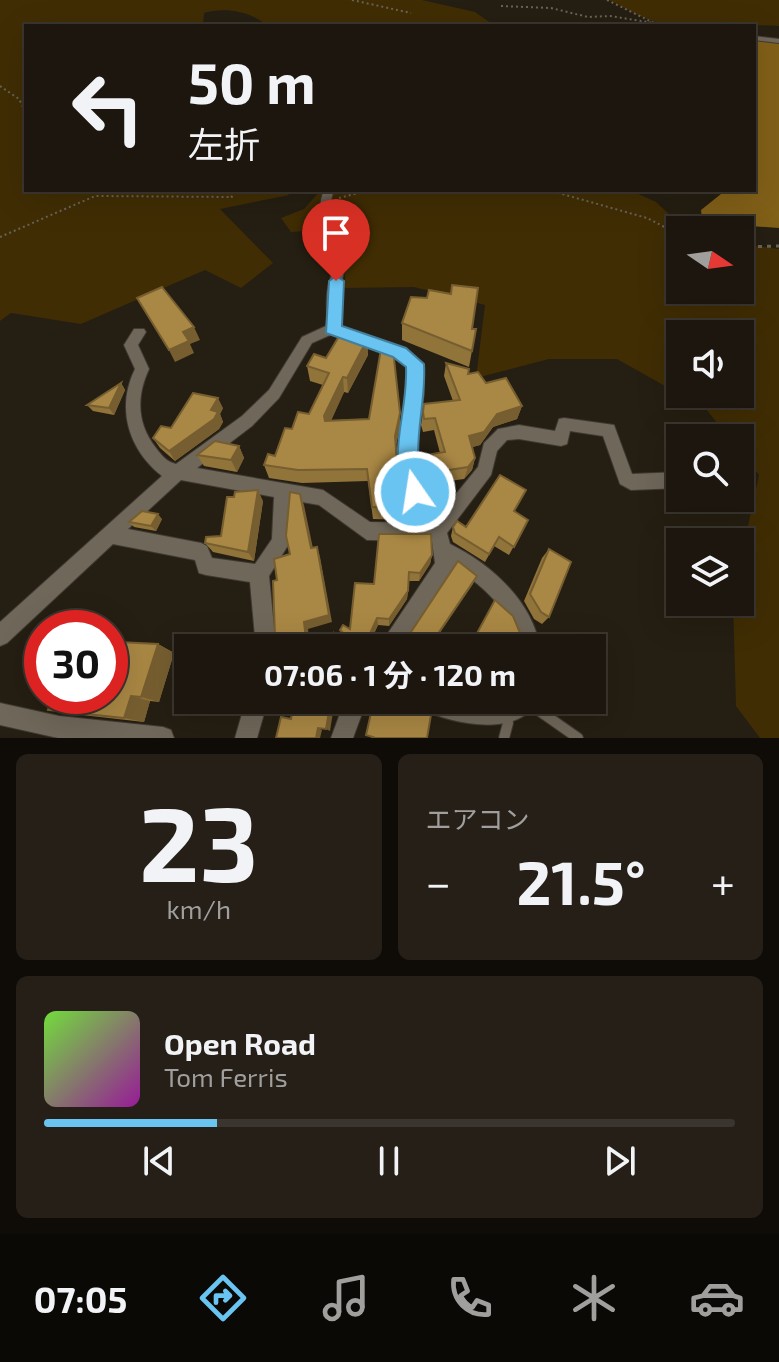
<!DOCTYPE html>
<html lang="ja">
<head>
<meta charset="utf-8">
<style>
	:root { --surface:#1c160e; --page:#251f17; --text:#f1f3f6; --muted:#a09f9e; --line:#3a352e; --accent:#69c4f1 }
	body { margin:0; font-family:"Exo 2","Noto Sans JP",sans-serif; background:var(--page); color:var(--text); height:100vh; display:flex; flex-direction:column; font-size:30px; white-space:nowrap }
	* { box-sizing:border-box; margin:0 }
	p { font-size:26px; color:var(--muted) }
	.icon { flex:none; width:44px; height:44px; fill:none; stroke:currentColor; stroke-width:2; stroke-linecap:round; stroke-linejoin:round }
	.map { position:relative; height:738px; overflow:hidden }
	.sheet { display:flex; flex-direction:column; gap:16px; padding:16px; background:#0f0c08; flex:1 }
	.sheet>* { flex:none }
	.guide { position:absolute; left:24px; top:24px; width:732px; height:168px; border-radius:0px; box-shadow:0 8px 32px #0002,0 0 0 2px var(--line); background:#1c160e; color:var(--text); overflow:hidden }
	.needle { width:52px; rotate:103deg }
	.controls { position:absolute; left:666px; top:216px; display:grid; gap:16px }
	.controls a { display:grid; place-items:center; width:88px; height:88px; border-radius:0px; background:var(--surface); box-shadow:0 8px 32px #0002,0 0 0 2px var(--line); font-size:40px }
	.speed { position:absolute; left:24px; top:610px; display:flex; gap:16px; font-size:40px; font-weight:700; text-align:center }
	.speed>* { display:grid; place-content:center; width:104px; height:104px; border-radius:50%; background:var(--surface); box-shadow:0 8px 32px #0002,0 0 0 2px var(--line); line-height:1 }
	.speed .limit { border:12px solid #d22; background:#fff; color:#111 }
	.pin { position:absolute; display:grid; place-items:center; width:68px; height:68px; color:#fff; margin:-82px -34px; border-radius:50% 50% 50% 0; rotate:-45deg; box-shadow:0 0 8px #0007 }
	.pin .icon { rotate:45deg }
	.me { position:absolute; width:88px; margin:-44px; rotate:347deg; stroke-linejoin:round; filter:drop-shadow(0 0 6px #0008) }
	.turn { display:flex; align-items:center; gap:28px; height:168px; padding:0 32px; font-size:36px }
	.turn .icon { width:104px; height:104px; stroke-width:2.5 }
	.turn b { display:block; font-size:56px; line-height:68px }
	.big { font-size:60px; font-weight:700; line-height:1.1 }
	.sheet .widget { flex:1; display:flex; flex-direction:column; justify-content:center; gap:12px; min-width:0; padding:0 28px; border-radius:12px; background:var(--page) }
	.sheet .dial { align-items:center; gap:0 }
	.dial b { font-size:104px; line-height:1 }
	.song { display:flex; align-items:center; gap:24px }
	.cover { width:96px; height:96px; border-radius:12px; background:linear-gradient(135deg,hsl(100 70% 55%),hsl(300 70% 35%)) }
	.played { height:8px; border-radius:4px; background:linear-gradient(90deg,var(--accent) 25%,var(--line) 25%) }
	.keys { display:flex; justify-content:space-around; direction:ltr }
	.heat { display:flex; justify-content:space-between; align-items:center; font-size:44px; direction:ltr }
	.sheet .tiles { flex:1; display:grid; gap:16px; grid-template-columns:1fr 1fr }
	.widget:last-child { grid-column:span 2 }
	.trip { position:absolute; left:174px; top:634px; width:432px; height:80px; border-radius:0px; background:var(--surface); box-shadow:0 8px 32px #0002,0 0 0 2px var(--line); font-weight:700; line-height:80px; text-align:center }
	.menu { display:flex; height:128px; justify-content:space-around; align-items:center; background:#0b0906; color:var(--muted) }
	.menu .icon { width:56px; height:56px }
	.menu .active { color:var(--accent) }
	.menu b { font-size:36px; color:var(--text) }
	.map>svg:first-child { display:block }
	.green { fill:#402d04; fill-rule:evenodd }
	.water { fill:#816018 }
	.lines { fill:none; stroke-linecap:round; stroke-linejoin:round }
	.service-casing { stroke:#403a33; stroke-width:12 }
	.minor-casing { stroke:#403a33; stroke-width:2 }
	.path-far1 { stroke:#696258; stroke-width:2; stroke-dasharray:2 3; stroke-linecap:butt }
	.path { stroke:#696258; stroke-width:3; stroke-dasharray:4 5; stroke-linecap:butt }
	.service { stroke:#6f6759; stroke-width:10 }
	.minor { fill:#6f6759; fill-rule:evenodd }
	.wall { fill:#91743a }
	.shaded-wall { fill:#765e30 }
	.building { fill:#a98744; stroke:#765e30; stroke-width:2 }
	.route { fill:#69c4f1; stroke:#447f9d; stroke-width:2 }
</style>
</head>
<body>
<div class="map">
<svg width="779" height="738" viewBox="0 0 779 738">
	<rect width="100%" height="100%" fill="#251e12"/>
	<g class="green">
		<path d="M 0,0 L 422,0 L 475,12 L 495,26 L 267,26 C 252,11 223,7 204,13 L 203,26 L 26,26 L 26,190 L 285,190 L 289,195 L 220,209 L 273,263 L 241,288 L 205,270 L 81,324 L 11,313 L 0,321 Z"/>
		<path d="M 609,0 L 779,0 L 779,26 C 741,23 696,32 660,23 C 642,19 625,8 609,0 Z"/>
		<path d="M 321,190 L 630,190 L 656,202 L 686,230 L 680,230 L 680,290 L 740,290 L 740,244 L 779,249 L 779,738 L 760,738 L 736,706 L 733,602 L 740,602 L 740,563 L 759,475 L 740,451 L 740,438 L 729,438 L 706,409 L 617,359 L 549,359 L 476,378 L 485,305 L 414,287 L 345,288 L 344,239 L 319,230 L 291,232 L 281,218 L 304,209 ZM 680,334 L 740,334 L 740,394 L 680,394 Z"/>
	</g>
	<polygon class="water" points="754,40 779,43 779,228 719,224 702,218 701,210 726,190 754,190"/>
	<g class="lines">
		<g class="service-casing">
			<g id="service">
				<polyline points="528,703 578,738"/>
				<polyline points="504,738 508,723"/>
			</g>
		</g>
		<g class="minor-casing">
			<g id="minor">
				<polygon points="754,36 779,39 779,43 754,40"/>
				<path d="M 324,190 L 334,190 C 323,222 343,222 346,248 C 348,265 340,281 339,298 C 339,309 341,318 339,329 L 337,332 L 312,343 L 279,398 L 252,426 L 197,468 L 323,490 L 370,522 L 423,523 L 400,476 L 398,449 L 410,394 L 408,366 L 394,356 L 346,340 L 344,337 L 351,332 L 404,348 L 422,364 L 424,394 L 414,449 L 416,475 L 438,516 L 478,467 L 484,443 L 498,429 L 519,425 L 555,431 L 559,419 L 564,418 L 614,425 L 632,474 L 680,472 L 680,488 L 631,490 L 620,484 L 603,436 L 570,431 L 567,444 L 561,446 L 519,439 L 507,440 L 497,451 L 491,475 L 447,533 L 450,544 C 491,564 533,602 540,648 L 520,648 C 515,613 481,585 454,566 L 400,648 L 378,648 L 435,563 L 432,541 L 367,540 L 319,505 L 291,500 L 290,542 L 269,576 L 276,648 L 256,648 L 250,582 L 206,575 L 199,573 L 195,560 L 113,544 L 7,643 L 0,646 L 0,622 L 162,476 C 128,449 116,408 135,369 L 124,345 L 134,329 L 144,329 L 146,332 L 138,345 L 149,369 C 136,397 137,424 156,448 C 162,456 167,462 176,464 L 242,416 L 269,390 L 302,337 L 326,326 C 328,315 326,305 327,294 C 329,279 336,265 335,250 C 333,223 312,222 324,190 ZM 181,480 L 274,497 L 272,539 L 255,564 L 212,558 L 207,546 L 201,543 L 128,529 Z"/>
				<polygon points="246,700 268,700 257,738 235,738"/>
				<polygon points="345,700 367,700 353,738 331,738"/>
				<path d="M 415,700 L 451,700 L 482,708 L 496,709 L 506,708 L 515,700 L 539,700 C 517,738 456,725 418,708 Z"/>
				<polygon points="0,703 59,716 163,727 171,730 174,738 58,738 0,725"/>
			</g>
		</g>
		<g class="path-far1">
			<polyline points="352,0 411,13"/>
			<polyline points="607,0 654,23 669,26"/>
			<polyline points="501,6 551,8 588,17 610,16 654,23"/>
			<polyline points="0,86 19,99 26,113"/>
			<polyline points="454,190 461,190"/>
			<polyline points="548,190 647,218 680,235"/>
			<polyline points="339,198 370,190"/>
			<polyline points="0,237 95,196 232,197 226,190"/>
		</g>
		<polyline class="path" points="740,247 779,246"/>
		<use href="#service" class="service"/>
		<use href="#minor" class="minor"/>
	</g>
	<g class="wall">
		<polygon points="402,323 476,329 469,367 402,340"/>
		<polygon points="367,340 368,355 348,393 344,392 331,420 369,419 400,413 400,427 396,445 397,463 409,508 408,520 373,519 368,481 302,483 269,478 264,465 275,456 309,414 323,385 310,381 307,366"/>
		<polygon points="446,363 486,383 522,406 517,419 493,427 480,445 472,447 475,458 472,470 464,479 435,483 431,466 432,454 440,453 434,430 423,432 421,425 423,412 453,401 444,376"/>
		<polygon points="121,383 125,390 114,415 93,411 87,405"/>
		<polygon points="223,408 220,414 223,422 219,429 175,461 160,448 153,438 171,428"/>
		<polygon points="239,446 244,458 237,472 204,466 197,455"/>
		<polygon points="521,500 514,512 528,520 509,555 494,546 485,562 453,542 451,536 453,527 466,527"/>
		<polygon points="263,501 254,561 213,552 205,543 221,536"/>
		<polygon points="162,519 156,531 134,527 129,522"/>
		<polygon points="549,549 549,617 542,624 534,619 524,601 542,558"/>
		<polygon points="432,555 430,564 419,581 409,581 407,599 389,626 378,625 371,640 349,642 342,636 340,630 350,629 374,584"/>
		<polygon points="158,644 174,653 159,702 150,701 144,722 73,714 48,710 110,696"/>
		<polygon points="463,700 482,700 477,704"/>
		<polygon points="497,700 510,700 503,705"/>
	</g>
	<g class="shaded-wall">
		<polygon points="194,327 200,340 190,344 194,353 175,362 169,350 183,332"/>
		<polygon points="367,340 368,355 348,393 347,378"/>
		<polygon points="343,377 344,392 327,430 324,416"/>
		<polygon points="121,383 125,390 114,415 109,408"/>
		<polygon points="218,398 223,408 220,414 223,422 219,429 175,461 169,451"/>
		<polygon points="522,406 517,419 493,427 480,445 466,449 469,436 497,414"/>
		<polygon points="400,413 400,427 395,449 395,436"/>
		<polygon points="239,446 244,458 237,472 231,460"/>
		<polygon points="475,458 472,470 464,479 468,467"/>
		<polygon points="258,490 263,501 254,561 248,552"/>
		<polygon points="300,494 304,505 315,558 311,548"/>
		<polygon points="158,514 162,519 156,531 151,526"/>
		<polygon points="317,547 320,557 332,622 308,629 310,648 307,648 304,622"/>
		<polygon points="432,555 430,564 419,581 420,573"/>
		<polygon points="477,576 473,584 431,646 433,641"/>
		<polygon points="408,591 407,599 389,626 389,619"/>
		<polygon points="377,618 378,625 369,645 368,638"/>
		<polygon points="158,644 174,653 159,702 141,697"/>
		<polygon points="131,696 150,701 144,722 124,718"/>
		<polygon points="331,700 335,700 330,731 326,729"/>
		<polygon points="318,728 322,730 320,738 316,738"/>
	</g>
	<g class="building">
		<polygon points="452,285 478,288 472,329 476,329 472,351 402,323 411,297 427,298 429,290 451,294"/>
		<polygon points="162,287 194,327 183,332 189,341 169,350 137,298"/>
		<polygon points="341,333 367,340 347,378 343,377 324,416 325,421 369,419 381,349 393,350 400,413 395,436 397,463 409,508 372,507 367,469 298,470 264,465 268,454 275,456 285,428 292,429 298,412 309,414 329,373 307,366 314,354 326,358"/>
		<polygon points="446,363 469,369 468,374 478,372 486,383 506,378 522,406 497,414 484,432 469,436 475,458 468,467 436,472 432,454 445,452 435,418 424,419 423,412 424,404 460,400"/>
		<polygon points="121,383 109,408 87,405"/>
		<polygon points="193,393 218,398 211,410 218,412 214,419 169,451 153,438 161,426 171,428"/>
		<polygon points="215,441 239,446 231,460 197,455"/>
		<polygon points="500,475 526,490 514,511 528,520 514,547 499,537 489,554 455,533 453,527 457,521 466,527"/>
		<polygon points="258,490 248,552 205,543 206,537 221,536 227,497 234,497 235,492"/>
		<polygon points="290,492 300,494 311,548 317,547 329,615 304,622 307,648 267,648 267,645 272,644 275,636 273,581 277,580 274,559 290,554 286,536"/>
		<polygon points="142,511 158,514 151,526 129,522"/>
		<polygon points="379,534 431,534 432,555 420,573 409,572 408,591 389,619 377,618 368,638 386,648 349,648 349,638 340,630 343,625 350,629 355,583 374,584"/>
		<polygon points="549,549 571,562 549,617 541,612 530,594"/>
		<polygon points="458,561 477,576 433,641 441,648 397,648 403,644"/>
		<polygon points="495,600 513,616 523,640 519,648 469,648"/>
		<polygon points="62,621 93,628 58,628"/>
		<polygon points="333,634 335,648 326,648"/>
		<polygon points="118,642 158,644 141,697 131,696 124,718 48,710 53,696 110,696 110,664"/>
		<polygon points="295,700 331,700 326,729 318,728 316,738 276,738 281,717 291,719"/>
		<polygon points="374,700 385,700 431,715 427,738 372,738 373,737 366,735"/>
	</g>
	<path class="route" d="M 336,276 L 344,281 L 342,326 L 406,348 L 424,364 C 427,407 408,451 426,492 L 423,499 L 415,502 L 407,499 C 386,451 408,416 406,367 L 393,357 L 326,333 L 329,281 Z"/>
</svg>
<div class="controls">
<a><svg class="needle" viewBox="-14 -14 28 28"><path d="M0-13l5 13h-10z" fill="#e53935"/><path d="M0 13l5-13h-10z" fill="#a09f9e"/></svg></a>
<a><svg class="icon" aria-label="sound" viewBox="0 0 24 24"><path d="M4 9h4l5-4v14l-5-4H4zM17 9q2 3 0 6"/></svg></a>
<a><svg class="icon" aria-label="search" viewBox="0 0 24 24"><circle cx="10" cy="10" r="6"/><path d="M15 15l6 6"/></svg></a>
<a><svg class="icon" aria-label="layers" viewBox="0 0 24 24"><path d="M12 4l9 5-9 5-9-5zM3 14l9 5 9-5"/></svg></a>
</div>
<div class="speed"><div class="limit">30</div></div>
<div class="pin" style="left:336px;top:281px;background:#d93025"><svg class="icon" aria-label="arrive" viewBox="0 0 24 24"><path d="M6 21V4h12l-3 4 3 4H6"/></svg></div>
<svg class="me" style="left:415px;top:492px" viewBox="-20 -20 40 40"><circle r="17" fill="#69c4f1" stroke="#fff" stroke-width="3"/><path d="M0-11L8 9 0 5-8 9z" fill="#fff"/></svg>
<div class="trip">07:06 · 1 分 · 120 m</div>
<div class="guide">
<div class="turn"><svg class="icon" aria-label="left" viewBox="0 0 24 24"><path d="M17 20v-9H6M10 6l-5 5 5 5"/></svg><div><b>50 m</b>左折</div></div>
</div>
</div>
<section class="sheet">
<div class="tiles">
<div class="widget dial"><b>23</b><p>km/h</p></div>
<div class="widget"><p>エアコン</p>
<div class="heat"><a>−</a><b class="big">21.5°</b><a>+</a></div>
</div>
<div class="widget">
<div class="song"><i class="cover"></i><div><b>Open Road</b><p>Tom Ferris</p></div></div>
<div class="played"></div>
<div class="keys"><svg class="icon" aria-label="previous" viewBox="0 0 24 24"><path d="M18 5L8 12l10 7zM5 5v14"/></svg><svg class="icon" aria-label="pause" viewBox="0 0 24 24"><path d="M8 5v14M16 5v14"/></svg><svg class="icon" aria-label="next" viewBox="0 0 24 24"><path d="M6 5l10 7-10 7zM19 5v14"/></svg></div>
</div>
</div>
</section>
<nav class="menu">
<b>07:05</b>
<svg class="icon active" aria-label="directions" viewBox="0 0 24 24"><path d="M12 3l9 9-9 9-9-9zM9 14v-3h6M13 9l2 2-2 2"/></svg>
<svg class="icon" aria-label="music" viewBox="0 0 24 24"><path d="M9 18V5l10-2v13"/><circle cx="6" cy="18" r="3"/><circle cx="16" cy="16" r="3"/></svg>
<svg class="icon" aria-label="phone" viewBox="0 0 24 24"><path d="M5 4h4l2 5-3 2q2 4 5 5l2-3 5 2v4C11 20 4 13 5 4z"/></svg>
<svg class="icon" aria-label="climate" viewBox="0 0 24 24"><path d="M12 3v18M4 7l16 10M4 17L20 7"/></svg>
<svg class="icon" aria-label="car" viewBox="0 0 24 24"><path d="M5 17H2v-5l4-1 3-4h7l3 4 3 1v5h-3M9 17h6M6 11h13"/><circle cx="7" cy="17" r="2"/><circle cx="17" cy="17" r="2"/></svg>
</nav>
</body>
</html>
